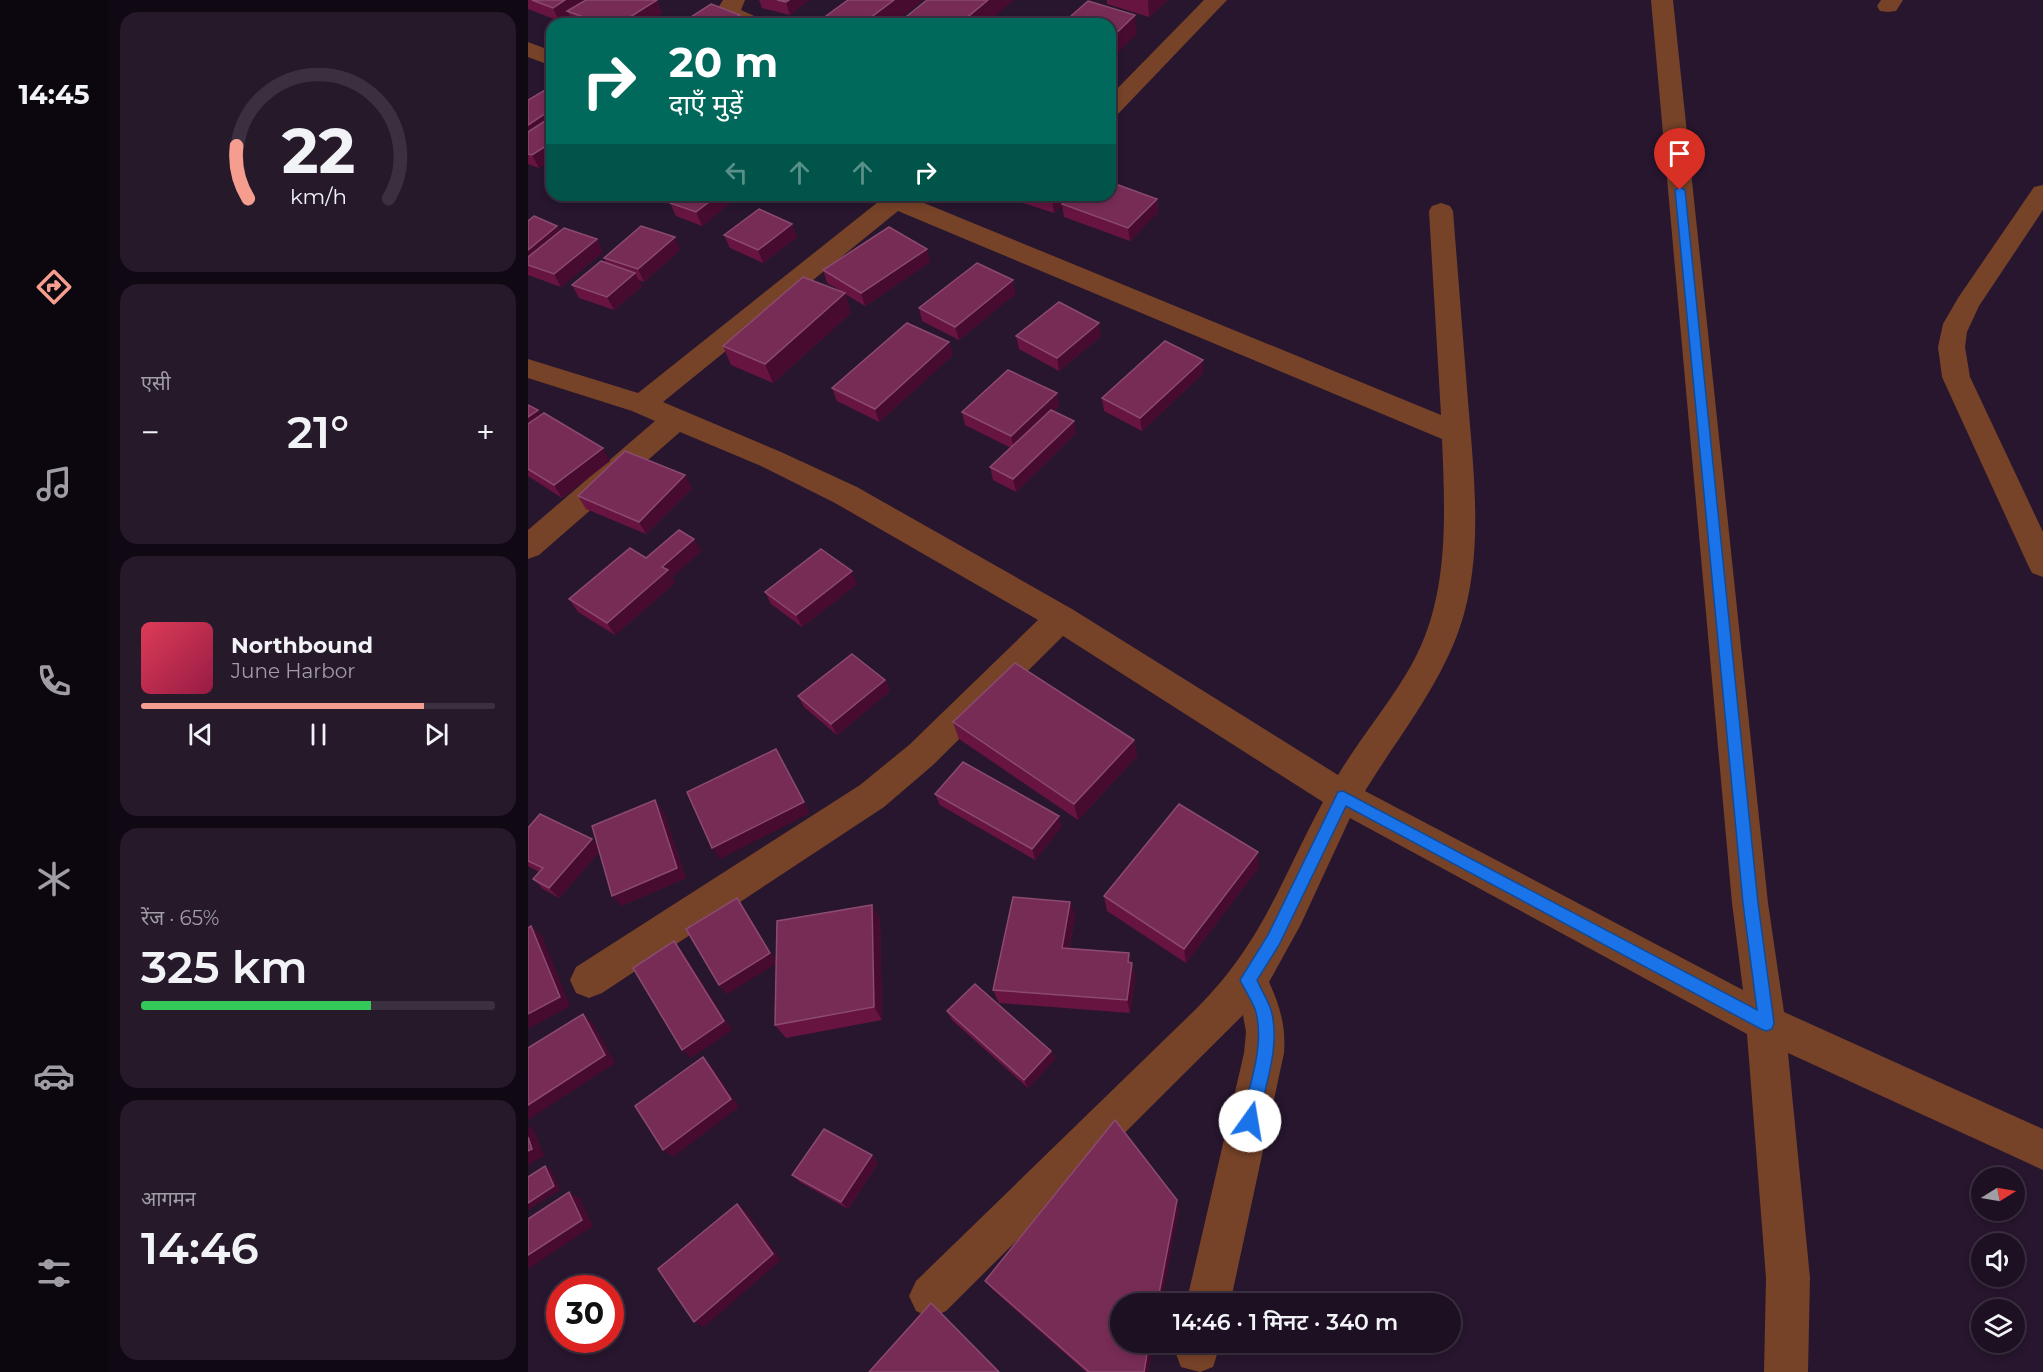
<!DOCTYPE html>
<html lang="hi">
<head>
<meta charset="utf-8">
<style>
	:root { --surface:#1d1022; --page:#25192a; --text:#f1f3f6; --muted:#a09da5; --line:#3b3040; --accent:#f59d8e }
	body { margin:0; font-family:Montserrat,"Noto Sans Devanagari",sans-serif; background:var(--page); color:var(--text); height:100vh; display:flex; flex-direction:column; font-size:22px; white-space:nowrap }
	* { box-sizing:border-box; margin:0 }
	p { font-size:20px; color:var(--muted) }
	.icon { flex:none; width:33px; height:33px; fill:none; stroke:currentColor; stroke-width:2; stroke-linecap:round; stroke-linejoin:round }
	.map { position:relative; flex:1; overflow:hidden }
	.sheet { display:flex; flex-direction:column; gap:12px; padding:12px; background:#100913; width:420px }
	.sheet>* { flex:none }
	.top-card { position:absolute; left:18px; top:18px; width:570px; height:183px; border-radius:18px; box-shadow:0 3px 9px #0003,0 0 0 2px var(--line); background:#00695c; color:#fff; overflow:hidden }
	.needle { width:39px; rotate:79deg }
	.tools { position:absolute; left:1443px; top:1167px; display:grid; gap:12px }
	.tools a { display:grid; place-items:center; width:54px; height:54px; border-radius:50%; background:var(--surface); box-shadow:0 3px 9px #0003,0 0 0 2px var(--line); font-size:30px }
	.speed { position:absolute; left:18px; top:1275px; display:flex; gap:12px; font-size:30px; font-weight:700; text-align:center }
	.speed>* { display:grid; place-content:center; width:78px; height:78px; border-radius:50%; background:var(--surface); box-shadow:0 3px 9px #0003,0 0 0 2px var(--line); line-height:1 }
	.speed .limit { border:9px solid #d22; background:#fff; color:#111 }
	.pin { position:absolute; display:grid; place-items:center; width:51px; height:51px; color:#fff; margin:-62px -26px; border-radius:50% 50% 50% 0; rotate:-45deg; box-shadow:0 0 6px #0007 }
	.pin .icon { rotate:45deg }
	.me { position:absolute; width:66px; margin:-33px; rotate:13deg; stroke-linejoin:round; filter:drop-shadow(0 0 4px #0008) }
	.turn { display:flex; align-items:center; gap:21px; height:126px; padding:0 24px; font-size:27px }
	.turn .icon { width:78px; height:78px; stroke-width:2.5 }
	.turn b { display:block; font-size:42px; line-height:51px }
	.lanes { display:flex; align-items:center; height:57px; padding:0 24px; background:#0003; justify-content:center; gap:30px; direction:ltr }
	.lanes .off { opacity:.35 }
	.big { font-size:45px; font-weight:600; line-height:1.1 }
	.sheet .tile { flex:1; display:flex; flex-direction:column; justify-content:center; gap:9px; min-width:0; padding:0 21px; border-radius:18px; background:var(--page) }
	.sheet .dial { align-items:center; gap:0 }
	.dial svg { height:156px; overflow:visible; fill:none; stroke:var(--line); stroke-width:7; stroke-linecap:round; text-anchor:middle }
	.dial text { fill:var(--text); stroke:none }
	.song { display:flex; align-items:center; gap:18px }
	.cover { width:72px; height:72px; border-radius:9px; background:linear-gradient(135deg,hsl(350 70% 55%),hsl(340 70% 35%)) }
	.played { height:6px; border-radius:3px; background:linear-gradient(90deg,var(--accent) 80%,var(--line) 80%) }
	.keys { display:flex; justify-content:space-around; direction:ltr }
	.heat { display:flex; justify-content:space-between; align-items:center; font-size:33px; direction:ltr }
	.charge { height:9px; border-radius:4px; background:linear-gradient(90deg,#34c759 65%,var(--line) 0) }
	.trip { position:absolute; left:582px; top:1293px; width:351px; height:60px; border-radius:30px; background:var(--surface); box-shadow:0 3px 9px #0003,0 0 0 2px var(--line); font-weight:600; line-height:60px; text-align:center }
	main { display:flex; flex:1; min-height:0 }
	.tab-bar { display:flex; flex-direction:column; width:108px; justify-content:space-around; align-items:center; background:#0c060e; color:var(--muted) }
	.tab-bar .icon { width:42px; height:42px }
	.tab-bar .on { color:var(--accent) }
	.tab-bar b { font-size:27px; color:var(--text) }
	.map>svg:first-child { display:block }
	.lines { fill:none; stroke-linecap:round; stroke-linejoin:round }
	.minor { fill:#764228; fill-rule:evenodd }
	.wall { fill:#671440 }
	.shaded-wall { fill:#470b30 }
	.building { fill:#772c55; stroke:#8b4a6f; stroke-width:1.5 }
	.route { fill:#1a73e8; stroke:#114b97; stroke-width:1.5 }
</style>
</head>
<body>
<main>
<nav class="tab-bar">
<b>14:45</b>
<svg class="icon on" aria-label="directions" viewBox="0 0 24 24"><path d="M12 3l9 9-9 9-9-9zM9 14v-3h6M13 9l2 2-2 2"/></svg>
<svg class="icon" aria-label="music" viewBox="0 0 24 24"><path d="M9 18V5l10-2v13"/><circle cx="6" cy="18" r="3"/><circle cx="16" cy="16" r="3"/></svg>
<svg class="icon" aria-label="phone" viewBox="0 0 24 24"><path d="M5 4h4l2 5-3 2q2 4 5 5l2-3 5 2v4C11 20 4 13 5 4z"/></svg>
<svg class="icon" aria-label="climate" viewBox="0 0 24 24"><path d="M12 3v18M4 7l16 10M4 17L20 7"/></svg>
<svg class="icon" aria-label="car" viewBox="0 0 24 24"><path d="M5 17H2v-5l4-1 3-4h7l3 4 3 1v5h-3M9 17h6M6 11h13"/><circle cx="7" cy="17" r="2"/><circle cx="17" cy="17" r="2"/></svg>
<svg class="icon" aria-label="filters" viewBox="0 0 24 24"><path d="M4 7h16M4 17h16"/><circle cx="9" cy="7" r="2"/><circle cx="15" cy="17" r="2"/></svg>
</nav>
<section class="sheet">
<div class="tile dial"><svg viewBox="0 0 100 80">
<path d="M14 69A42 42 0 1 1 86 69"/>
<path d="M14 69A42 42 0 0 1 8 42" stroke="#f59d8e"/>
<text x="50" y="56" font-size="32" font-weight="700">22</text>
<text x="50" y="72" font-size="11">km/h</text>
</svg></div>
<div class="tile"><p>एसी</p>
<div class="heat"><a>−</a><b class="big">21°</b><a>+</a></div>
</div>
<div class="tile">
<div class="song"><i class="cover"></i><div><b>Northbound</b><p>June Harbor</p></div></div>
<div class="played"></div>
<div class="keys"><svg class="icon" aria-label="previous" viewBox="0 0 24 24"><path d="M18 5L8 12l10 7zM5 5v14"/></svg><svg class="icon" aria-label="pause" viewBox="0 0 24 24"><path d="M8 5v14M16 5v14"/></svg><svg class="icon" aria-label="next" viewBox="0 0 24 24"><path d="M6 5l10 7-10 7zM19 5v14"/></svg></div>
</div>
<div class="tile"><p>रेंज · 65%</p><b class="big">325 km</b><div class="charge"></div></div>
<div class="tile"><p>आगमन</p><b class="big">14:46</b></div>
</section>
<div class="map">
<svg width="1515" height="1372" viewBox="0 0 1515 1372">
	<rect width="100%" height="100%" fill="#27162e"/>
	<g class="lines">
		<g class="minor">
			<path d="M 195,0 L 217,0 L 213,10 L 233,19 L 236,24 C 219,24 197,28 190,8 Z"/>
			<polygon points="676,0 699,0 590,114 582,116 582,96"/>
			<path d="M 1123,0 L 1145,0 L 1240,903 L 1256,1012 L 1515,1129 L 1515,1170 L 1260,1053 L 1282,1278 L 1280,1372 L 1236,1372 L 1238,1278 L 1219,1034 L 822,818 L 772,926 L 741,982 C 752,1006 758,1026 756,1053 L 702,1304 L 658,1304 L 716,1053 L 718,1032 L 715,1015 L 418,1311 L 403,1318 L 388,1311 L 381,1296 L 388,1281 L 669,1008 C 734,943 753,880 795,802 L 535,636 L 405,765 L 356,807 L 74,993 L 61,998 L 48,993 L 42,980 L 48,967 L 332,785 L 381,745 L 510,620 L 307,503 L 233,466 L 152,432 L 11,555 L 0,559 L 0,530 L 127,421 L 104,411 L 0,378 L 0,359 L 110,393 L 350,202 L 342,195 L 386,195 L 384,198 L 913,415 L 901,211 L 904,206 L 913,203 L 922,206 L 925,211 C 930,274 935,338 940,401 C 946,475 956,556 932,627 C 911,688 870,737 837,791 L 1215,990 L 1204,903 ZM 370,211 L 914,439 C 917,514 922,596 884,664 C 862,703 833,737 810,775 L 544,609 L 329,487 L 253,452 L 135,402 Z"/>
			<polygon points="1353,0 1375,0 1368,11 1360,12 1352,11 1349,6"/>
			<polygon points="0,42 24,51 24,66 0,57"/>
			<polygon points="1515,185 1515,210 1451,306 1439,332 1437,347 1442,377 1515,532 1515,577 1504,573 1500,565 1414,377 1410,347 1415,324 1430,298 1506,187"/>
			<polygon points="649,1342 693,1342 685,1367 672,1372 653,1367 647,1351"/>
		</g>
	</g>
	<g class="wall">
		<polygon points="0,0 128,0 134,13 117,24 45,24 41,14 31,21 0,9"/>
		<polygon points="231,0 281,0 262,15 234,8"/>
		<polygon points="320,0 395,0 364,24 300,24 298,16"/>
		<polygon points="579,0 640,0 621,17 579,4"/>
		<polygon points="24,88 24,160 11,168 0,164 0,100"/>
		<polygon points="212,195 174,226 148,216 142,203"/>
		<polygon points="491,195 582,195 629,199 630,212 602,241 536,217 534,205 526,213 492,202"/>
		<polygon points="0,221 29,226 32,231 69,239 75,252 33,287 0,275"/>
		<polygon points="264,224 269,237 235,263 202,248 196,235"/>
		<polygon points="152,250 116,282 111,280 114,286 86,310 51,298 44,285 78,263 76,258"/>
		<polygon points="402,262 337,306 317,294 323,313 245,383 203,365 195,346 315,292 299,283 295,270"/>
		<polygon points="485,280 487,294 431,340 394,321 391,308"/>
		<polygon points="488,336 573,336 531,371 491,349"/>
		<polygon points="425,355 351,422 309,401 304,388"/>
		<polygon points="675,360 675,373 614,431 576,411 574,398"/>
		<polygon points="529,393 531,406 526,411 548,433 488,492 465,480 462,467 483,448 437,425 434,412"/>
		<polygon points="0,405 10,410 13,415 82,461 34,498 0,476"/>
		<polygon points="164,488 118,534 58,509 50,496"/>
		<polygon points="173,551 144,577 147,583 87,635 50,612 41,599 118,558"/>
		<polygon points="329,584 274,627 243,604 237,592"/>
		<polygon points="357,680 362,691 309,735 276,707 270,696"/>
		<polygon points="425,722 606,740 609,756 550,820 431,739"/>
		<polygon points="407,794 534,826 507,860 412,805"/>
		<polygon points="127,800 135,811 158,878 93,906 71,852 31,898 15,889 5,879 11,872 0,866 0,828 64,839 69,846"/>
		<polygon points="731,867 658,963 579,911 576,896"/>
		<polygon points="209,898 216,908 248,962 344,905 352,920 354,1020 258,1038 247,1025 248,963 199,994 191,985"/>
		<polygon points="542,902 547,917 541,948 601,953 607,977 602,1013 471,1003 465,990"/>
		<polygon points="419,1011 523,1051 527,1059 500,1088 424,1020"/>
		<polygon points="344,1155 350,1163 320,1209 272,1182 264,1175"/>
		<polygon points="651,1210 592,1342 626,1342 620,1372 558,1372 464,1289 457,1281"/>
	</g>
	<g class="shaded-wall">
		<polygon points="37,0 64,0 39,11 41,14 31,21 25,8"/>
		<polygon points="129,0 134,13 117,24 91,24"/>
		<polygon points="261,0 281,0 262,15 258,2"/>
		<polygon points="366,0 395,0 364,24 334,24"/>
		<polygon points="460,0 486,0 457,24 431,24"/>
		<polygon points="620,0 640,0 621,17"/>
		<polygon points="212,15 215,24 198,24"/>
		<polygon points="607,15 609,34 582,60 582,39"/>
		<polygon points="24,109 24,127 0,142 0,125"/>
		<polygon points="24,142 24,160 11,168 4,155"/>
		<polygon points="190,195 212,195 174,226 168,212"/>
		<polygon points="529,195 544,195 534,204 534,205 526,213 524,200"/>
		<polygon points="629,199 630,212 602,241 600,228"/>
		<polygon points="264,224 269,237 235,263 230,250"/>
		<polygon points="29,226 36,240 0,265 0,250"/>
		<polygon points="147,237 152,250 116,282 110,269"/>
		<polygon points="69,239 75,252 33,287 26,274"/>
		<polygon points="399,249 402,262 337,306 333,293"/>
		<polygon points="107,273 114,286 86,310 79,297"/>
		<polygon points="485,280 487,294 431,340 427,327"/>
		<polygon points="317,293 323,313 245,383 237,364"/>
		<polygon points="571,323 573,336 531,371 529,358"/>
		<polygon points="421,342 425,355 351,422 347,409"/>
		<polygon points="675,360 675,373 614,431 612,418"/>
		<polygon points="529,393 531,406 486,449 483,436"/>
		<polygon points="10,410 17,423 0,436 0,417"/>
		<polygon points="546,421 548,433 488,492 485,479"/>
		<polygon points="75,448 82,461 34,498 26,485"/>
		<polygon points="157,475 164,488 118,534 111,522"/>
		<polygon points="166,539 173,551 144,577 147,583 87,635 79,623 134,567"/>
		<polygon points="324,571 329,584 274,627 268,615"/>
		<polygon points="357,680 362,691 309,735 303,724"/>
		<polygon points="606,740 609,756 550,820 546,804"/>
		<polygon points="248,749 282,813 192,859 184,848"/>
		<polygon points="127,800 135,811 158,878 93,906 84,896"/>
		<polygon points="531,816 534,826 507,860 504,849"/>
		<polygon points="64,839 73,850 31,898 21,888"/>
		<polygon points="730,852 731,867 658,963 656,949"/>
		<polygon points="209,898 216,908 249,963 199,994 191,985"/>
		<polygon points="542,902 547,917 538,962 534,948"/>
		<polygon points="344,905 352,920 354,1020 346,1007"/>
		<polygon points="3,926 14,936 42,1006 0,1029"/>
		<polygon points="146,941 154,951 204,1030 163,1058 154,1050"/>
		<polygon points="601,953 607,977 602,1013 599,1000 600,962"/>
		<polygon points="55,1014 65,1023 87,1063 0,1120 0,1105"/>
		<polygon points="523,1051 527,1059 500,1088 496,1080"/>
		<polygon points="175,1057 183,1065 211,1107 145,1157 135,1150"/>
		<polygon points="0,1126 6,1130 16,1156 0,1165"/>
		<polygon points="344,1155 350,1163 320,1209 313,1202"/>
		<polygon points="17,1166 23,1169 32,1190 0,1210 0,1203"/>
		<polygon points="41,1192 52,1199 65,1226 0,1269 0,1255"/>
		<polygon points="649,1200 651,1210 633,1304 629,1304"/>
		<polygon points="209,1204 218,1211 253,1260 176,1327 166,1322"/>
		<polygon points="621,1342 626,1342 620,1372 616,1372"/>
	</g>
	<g class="building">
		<polygon points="4,0 37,0 25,8"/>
		<polygon points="58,0 129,0 91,24 74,24 39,11"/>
		<polygon points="249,0 261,0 258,2"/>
		<polygon points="320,0 366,0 334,24 322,24 298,16"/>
		<polygon points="399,0 460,0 431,24 369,24"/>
		<polygon points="560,1 607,15 582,39 582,24 534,24"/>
		<polygon points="183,4 212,15 198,24 152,24"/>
		<polygon points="22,87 24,88 24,109 0,125 0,100"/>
		<polygon points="23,117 24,142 4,155 0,154 0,132"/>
		<polygon points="582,182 629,199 600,228 534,204 543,195 582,195"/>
		<polygon points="152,195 190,195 168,212 142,203"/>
		<polygon points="508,195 529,195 524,200"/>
		<polygon points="231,209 264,224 230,250 196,235"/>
		<polygon points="6,216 29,226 0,250 0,221"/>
		<polygon points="113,226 147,237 110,269 76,258"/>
		<polygon points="361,227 399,249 333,293 295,270"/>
		<polygon points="36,228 69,239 26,274 0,265 0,257"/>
		<polygon points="73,261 107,273 79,297 44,285"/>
		<polygon points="449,263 485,280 427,327 391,308"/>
		<polygon points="275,277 317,293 237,364 195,346"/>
		<polygon points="531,302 571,323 529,358 488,336"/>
		<polygon points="379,323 421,342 347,409 304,388"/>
		<polygon points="637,341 675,360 612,418 574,398"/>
		<polygon points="480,370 529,393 483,436 434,412"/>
		<polygon points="0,405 10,410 0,417"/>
		<polygon points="523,410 546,421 485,479 462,467"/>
		<polygon points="16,413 75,448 26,485 0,469 0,424"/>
		<polygon points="97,451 157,475 111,522 50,496"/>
		<polygon points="151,530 166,539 134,567 140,570 79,623 41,599 102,548 118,558"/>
		<polygon points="293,549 324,571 268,615 237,592"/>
		<polygon points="324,654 357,680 303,724 270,696"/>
		<polygon points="487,663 606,740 546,804 425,722"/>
		<polygon points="248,749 276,802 184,848 159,792"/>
		<polygon points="435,762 531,816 504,849 407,794"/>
		<polygon points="127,800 149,868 84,896 64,826"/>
		<polygon points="651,804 730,852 656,949 576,896"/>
		<polygon points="12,814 64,839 21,888 5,879 15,868 0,861 0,828"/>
		<polygon points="485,897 542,902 534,948 601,953 600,962 604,963 599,1000 465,990"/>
		<polygon points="209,898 242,953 191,985 158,929"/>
		<polygon points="344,905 346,1007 247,1025 249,921"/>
		<polygon points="3,926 32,997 0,1014 0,928"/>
		<polygon points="146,941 196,1021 154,1050 105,968"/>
		<polygon points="447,984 523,1051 496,1080 419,1011"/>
		<polygon points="55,1014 77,1055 0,1105 0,1048"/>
		<polygon points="175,1057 203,1099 135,1150 107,1106"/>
		<polygon points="587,1120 649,1200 629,1304 592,1304 592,1342 621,1342 616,1372 561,1372 457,1281"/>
		<polygon points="296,1129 344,1155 313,1202 264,1175"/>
		<polygon points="0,1137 4,1149 0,1151"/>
		<polygon points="17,1166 26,1186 0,1203 0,1177"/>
		<polygon points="41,1192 54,1220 0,1255 0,1219"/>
		<polygon points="209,1204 245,1254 166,1322 130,1269"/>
		<polygon points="403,1303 471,1372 341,1372"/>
	</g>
	<path class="route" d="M 1152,187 L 1157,190 L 1230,903 L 1246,1023 L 1244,1029 L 1238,1031 L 1233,1029 L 818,806 L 751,945 L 729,980 C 733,990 740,1000 743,1010 C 753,1045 737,1086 730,1121 L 728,1127 L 722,1129 L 716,1127 L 713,1121 C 721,1087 738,1043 727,1009 C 723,999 717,990 712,980 L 740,935 L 810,792 L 815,791 L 1229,1010 L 1215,903 L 1147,190 Z"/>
</svg>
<div class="tools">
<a><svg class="needle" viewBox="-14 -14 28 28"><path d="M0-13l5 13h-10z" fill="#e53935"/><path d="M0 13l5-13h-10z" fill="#a09da5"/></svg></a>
<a><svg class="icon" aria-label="sound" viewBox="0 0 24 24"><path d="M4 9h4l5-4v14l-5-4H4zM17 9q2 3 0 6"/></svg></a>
<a><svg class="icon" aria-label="layers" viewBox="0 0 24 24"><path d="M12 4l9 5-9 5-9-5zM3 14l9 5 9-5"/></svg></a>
</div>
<div class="speed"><div class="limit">30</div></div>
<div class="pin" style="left:1152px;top:190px;background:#d93025"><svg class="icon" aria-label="arrive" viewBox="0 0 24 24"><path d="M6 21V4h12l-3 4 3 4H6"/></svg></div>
<svg class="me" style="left:722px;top:1121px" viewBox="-20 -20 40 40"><circle r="19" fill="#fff"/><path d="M0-13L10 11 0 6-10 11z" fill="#1a73e8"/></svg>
<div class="trip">14:46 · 1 मिनट · 340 m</div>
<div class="top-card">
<div class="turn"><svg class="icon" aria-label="right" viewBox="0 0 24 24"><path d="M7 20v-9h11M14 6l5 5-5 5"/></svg><div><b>20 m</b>दाएँ मुड़ें</div></div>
<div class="lanes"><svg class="icon off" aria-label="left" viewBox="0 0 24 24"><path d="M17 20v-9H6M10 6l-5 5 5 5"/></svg><svg class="icon off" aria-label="ahead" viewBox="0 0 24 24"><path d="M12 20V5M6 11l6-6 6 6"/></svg><svg class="icon off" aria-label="ahead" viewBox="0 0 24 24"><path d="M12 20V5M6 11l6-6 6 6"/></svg><svg class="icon" aria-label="right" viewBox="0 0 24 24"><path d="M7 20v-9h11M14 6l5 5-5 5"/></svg></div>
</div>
</div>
</main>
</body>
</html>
